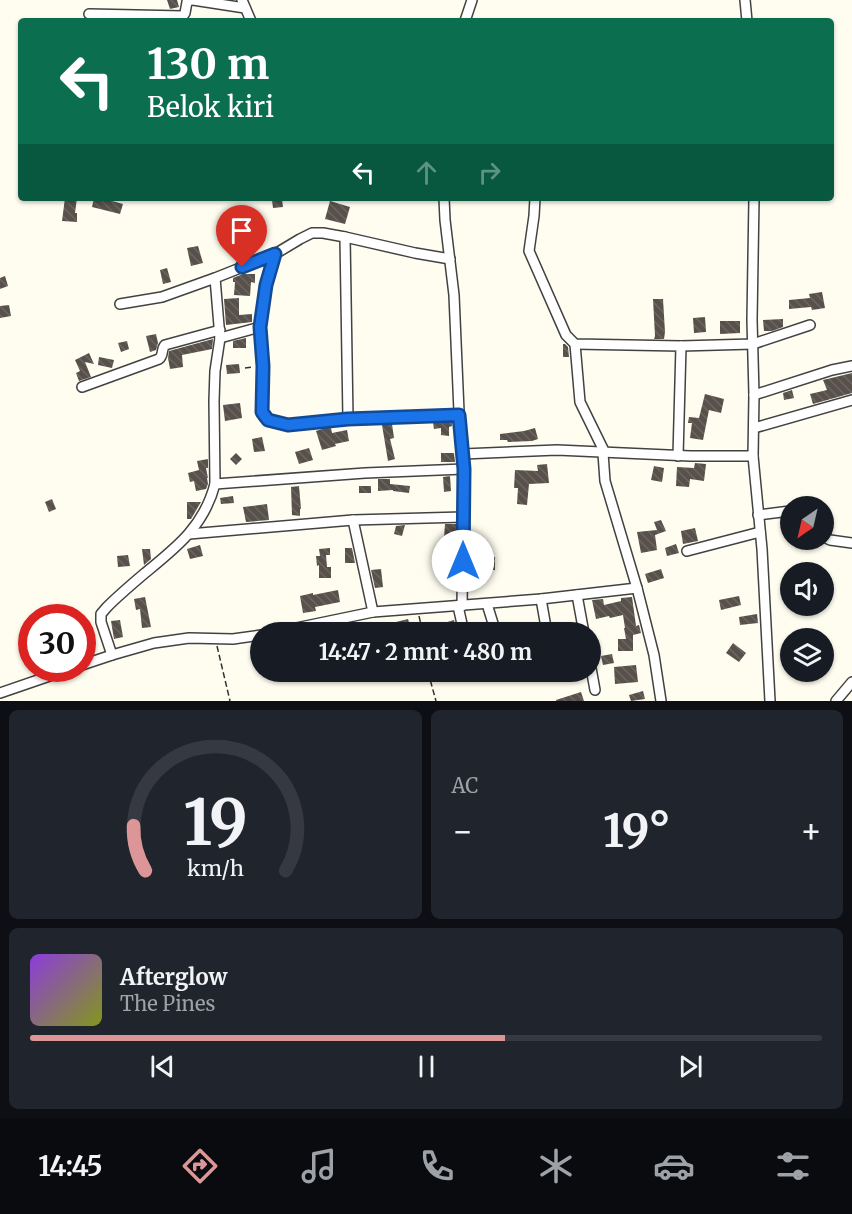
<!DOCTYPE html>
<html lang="id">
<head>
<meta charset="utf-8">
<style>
	:root { --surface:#171b24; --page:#20242c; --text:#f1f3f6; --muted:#9ea1a6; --line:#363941; --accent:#dc9697 }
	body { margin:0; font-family:Merriweather,serif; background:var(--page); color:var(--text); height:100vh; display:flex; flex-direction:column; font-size:22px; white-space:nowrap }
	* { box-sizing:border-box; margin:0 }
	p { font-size:20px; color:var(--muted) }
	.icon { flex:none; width:33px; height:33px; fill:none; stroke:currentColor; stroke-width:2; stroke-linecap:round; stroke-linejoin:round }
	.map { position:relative; height:701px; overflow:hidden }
	.drawer { display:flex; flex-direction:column; gap:9px; padding:9px; background:#0d0f14; flex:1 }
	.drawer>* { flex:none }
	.top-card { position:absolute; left:18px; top:18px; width:816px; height:183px; border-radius:6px; box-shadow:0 2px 4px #0004; background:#0b6e4f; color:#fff; overflow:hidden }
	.needle { width:39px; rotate:214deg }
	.tools { position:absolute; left:780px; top:496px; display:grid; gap:12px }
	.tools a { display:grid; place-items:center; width:54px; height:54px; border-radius:50%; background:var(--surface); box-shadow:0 2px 4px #0004; font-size:30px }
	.speed { position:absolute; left:18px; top:604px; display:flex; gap:12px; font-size:30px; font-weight:700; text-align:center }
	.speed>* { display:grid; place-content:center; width:78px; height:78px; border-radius:50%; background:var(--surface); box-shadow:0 2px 4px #0004; line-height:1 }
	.speed .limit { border:9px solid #d22; background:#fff; color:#111 }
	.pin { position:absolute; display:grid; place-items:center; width:51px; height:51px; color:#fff; margin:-62px -26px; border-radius:50% 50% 50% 0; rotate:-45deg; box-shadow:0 0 6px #0007 }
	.pin .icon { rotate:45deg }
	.me { position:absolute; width:66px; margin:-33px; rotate:0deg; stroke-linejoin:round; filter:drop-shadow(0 0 4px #0008) }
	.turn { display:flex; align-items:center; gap:21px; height:126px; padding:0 30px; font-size:27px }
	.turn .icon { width:78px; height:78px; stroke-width:2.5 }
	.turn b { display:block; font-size:42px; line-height:51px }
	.lanes { display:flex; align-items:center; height:57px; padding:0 30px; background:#0003; justify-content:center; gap:30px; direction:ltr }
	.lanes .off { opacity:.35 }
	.big { font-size:45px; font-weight:700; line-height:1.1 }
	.drawer .tile { flex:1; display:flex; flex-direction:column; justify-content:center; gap:9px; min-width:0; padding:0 21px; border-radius:9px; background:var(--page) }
	.drawer .dial { align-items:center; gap:0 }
	.dial svg { height:156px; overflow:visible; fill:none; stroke:var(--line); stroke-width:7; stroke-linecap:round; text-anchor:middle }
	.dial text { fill:var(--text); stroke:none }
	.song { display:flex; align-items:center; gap:18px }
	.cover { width:72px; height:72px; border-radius:9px; background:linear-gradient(135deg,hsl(270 70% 55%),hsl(70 70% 35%)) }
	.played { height:6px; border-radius:3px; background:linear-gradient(90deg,var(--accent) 60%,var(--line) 60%) }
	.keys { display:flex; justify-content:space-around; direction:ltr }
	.heat { display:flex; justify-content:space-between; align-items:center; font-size:33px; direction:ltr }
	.drawer .tiles { flex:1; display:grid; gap:9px; grid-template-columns:1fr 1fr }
	.tile:last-child { grid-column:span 2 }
	.trip { position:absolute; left:250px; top:622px; width:351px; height:60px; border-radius:30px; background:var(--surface); box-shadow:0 2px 4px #0004; font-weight:700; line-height:60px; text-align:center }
	.menu { display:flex; height:96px; justify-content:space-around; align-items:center; background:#090b0e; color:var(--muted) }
	.menu .icon { width:42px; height:42px }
	.menu .selected { color:var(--accent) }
	.menu b { font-size:27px; color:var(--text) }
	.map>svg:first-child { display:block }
	.building { fill:url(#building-back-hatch) }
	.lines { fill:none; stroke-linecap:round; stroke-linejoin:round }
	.minor-casing { stroke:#424242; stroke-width:12 }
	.path { stroke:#313131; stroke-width:1.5; stroke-dasharray:6 3; stroke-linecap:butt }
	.minor { stroke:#fff; stroke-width:9 }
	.route-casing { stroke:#114b97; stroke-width:15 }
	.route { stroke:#1a73e8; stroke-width:10 }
</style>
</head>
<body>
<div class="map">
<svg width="852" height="701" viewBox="0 0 852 701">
	<defs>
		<pattern id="building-back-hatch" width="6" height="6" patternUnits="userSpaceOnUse" patternTransform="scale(1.5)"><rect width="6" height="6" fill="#58504b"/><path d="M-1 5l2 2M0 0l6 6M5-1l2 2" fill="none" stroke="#6b6561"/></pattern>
	</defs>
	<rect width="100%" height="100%" fill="#fffdf0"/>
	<g class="building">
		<polygon points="167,0 177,0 179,7 170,9"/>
		<polygon points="65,198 77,198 75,213 77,213 77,222 62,221"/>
		<polygon points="94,198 101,198 123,204 120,214 92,207"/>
		<polygon points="282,199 283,207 273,208 272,200"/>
		<polygon points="330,201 350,207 345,224 325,219"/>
		<polygon points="198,246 203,263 191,266 187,248"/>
		<polygon points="167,268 171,282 163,284 160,270"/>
		<polygon points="243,274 255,274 255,283 251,282 250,296 234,295 235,282 233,282 233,278"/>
		<polygon points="5,276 8,286 0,289 0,278"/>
		<polygon points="822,292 825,308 812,310 811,307 789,309 789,300 810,298 809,294"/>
		<polygon points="239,298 239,315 252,314 252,322 226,325 224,299"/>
		<polygon points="653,299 663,299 665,332 664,339 654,339 655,336"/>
		<polygon points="9,305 11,316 0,318 0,306"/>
		<polygon points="705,317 706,332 694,333 693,318"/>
		<polygon points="783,319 783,327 772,331 764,331 763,320"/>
		<polygon points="720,321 740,321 740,333 720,334"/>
		<polygon points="156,334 158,343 156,350 150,352 146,336"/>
		<polygon points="246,338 246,348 233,348 233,341"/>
		<polygon points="213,339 212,349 182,355 183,367 170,369 168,358 169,351"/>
		<polygon points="127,341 129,349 121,352 118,343"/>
		<polygon points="563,344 565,344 568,347 569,357 563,357"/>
		<polygon points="89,353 94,364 85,362 91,377 79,381 76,373 80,371 75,360"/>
		<polygon points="99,357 114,360 112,368 98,365"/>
		<polygon points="239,364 240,373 227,374 226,365"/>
		<polygon points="852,373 852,393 813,404 810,394 827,390 823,380"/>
		<polygon points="792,390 794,398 784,400 783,393"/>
		<polygon points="705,394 724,399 721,413 709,410 703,440 690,438 692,423 688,423 689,417 699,418"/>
		<polygon points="240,403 242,418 225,421 223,405"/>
		<polygon points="452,422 452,426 449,427 449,436 441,435 441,428 434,429 433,423"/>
		<polygon points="392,424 394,438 390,439 395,459 388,461 382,425"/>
		<polygon points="325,428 331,428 332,433 347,430 349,441 335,444 336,446 322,450 316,431"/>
		<polygon points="535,428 538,439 532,441 508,442 507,440 500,440 500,434 524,431"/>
		<polygon points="262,437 265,451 254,452 252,439"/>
		<polygon points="309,448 313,460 299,464 295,452"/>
		<polygon points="236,453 242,459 236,465 230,459"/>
		<polygon points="441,453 454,453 455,462 441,462"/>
		<polygon points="208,459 208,468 206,468 208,478 207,478 208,484 206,489 196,491 194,481 190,482 188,473 199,470 197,461"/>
		<polygon points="695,463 706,464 704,481 690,479 689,487 676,486 677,467 694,468"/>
		<polygon points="547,464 549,483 529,484 527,505 517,504 518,488 514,488 515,470 538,471 537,465"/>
		<polygon points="654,466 664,468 662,482 651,480"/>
		<polygon points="450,476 451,491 444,492 443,477"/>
		<polygon points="378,479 390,479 390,484 410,486 409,493 393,491 393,490 378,491"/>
		<polygon points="299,486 301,509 300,509 300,516 292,515 291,487"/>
		<rect x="359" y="486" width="12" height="7"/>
		<polygon points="233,496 234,503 221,504 220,498"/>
		<polygon points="52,499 56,509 49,512 45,502"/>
		<polygon points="187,502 201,502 191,519 187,519"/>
		<polygon points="267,504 269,520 246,522 243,507"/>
		<polygon points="790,518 790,532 782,533 781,519"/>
		<polygon points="661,520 666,531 655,535 657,550 641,553 637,532 657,530 654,522"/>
		<polygon points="445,524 456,524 456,538 444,538"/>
		<polygon points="405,525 402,536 394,534 396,526"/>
		<polygon points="695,528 698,541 683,544 681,531"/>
		<polygon points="676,544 679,553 667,556 665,548"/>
		<polygon points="200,545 203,556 190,559 187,549"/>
		<polygon points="330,548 330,555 326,555 327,567 331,567 331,578 319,578 319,565 317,566 316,556 320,556 319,549"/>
		<polygon points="345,548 352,548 355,563 345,563"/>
		<polygon points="142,549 150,549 151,559 144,565"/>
		<polygon points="128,555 130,566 118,567 117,556"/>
		<rect x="471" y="557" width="24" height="13"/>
		<polygon points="381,569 383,587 375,588 371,570"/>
		<polygon points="661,569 664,578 648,583 645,574"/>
		<polygon points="338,590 340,602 315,607 316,611 303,613 300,596 313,593 313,595"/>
		<polygon points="739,596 741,605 721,610 719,600"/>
		<polygon points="145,597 151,627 142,628 140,609 136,610 134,599"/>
		<polygon points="632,597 636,626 639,625 641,633 633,635 633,651 618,651 618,639 626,639 624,628 625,628 623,615 610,618 609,616 596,619 592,600 603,599 604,605 621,601 621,598"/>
		<polygon points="757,614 758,623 740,625 739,617"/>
		<polygon points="408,619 412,633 399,633 396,622"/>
		<polygon points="120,620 123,637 114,639 111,621"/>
		<polygon points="454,620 457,633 446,633 444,623"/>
		<polygon points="733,643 746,653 739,662 726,653"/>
		<polygon points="612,654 614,663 603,665 601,656"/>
		<polygon points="636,665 638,682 615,684 614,667"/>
		<polygon points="643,691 645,699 631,701 629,695"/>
		<polygon points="581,692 584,701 556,701 556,700"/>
	</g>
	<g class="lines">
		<g class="minor-casing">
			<g id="minor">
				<polyline points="193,0 245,8"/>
				<polyline points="242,0 251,21"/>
				<polyline points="745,0 747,21"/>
				<polyline points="89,14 183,16 185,13 187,2 191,0"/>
				<polyline points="465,21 472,0"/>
				<polyline points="444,198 445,220 454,295 460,435 464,469 462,606"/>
				<polyline points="535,198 534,216 529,251 566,335 575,344 681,346 678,456"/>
				<polyline points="754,198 752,320 754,395 753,456 762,549 770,701"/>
				<polyline points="345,237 348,419"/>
				<polyline points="275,254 265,285 260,327 263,366 262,413 264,417 268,420 288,425 348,419 459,415"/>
				<polyline points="120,304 162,297 215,278 275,254 300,239 312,233 323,233 345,237 415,253 450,259"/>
				<polyline points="220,338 260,327"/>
				<polyline points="575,344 580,402 605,453"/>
				<polyline points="681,346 753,344 810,325"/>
				<path d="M 82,387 L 159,359 C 164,355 161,349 165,345 L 220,330"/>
				<polyline points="754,395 832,370 852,366"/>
				<polyline points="754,428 852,400"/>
				<polyline points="603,453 605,481 637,588 654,655 661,701"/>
				<polyline points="463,454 557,450 690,456 753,456"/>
				<polyline points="215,484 365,473 464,469"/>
				<polyline points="758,515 790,511"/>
				<polyline points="353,520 373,612"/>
				<polyline points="189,534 353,520 463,517"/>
				<polyline points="824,537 830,540 852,543"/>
				<polyline points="687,551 760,532"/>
				<polyline points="577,595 584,633"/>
				<polyline points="541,599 547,633"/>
				<polyline points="487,604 496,633"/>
				<polyline points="458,606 464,633"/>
				<polyline points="272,633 373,612 541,599 637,588"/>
				<path d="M 112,655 L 101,622 L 101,614 L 107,607 C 119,595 132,584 145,573 C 177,547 204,526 215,484 L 214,401 L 215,371 L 220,338 L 215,278"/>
				<polyline points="82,665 112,655 154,643 189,638 233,639 261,635"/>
				<polyline points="591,668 595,690"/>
				<polyline points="0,693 70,669"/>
				<polyline points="836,701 852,682"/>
			</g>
		</g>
		<g class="path">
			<polyline points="245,368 253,367"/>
			<polyline points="419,616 422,629 421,633"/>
			<polyline points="217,646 230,701"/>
			<polyline points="428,672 436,701"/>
		</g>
		<use href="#minor" class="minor"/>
	</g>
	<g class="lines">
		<g class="route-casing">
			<polyline id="route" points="242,267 275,254 266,285 260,327 263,366 262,412 268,420 288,425 348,419 459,415 464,469 463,561"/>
		</g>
		<use href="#route" class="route"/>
	</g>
</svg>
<div class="tools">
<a><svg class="needle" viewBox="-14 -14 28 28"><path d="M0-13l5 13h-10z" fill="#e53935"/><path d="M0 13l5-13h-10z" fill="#9ea1a6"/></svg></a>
<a><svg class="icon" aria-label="sound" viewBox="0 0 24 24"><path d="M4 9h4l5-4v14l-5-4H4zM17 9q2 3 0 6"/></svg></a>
<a><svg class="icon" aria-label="layers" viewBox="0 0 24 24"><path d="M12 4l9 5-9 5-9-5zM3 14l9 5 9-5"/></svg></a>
</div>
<div class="speed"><div class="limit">30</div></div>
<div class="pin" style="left:242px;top:267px;background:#d93025"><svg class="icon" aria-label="arrive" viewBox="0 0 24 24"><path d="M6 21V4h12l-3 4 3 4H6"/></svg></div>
<svg class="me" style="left:463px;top:561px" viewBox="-20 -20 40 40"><circle r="19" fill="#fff"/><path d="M0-13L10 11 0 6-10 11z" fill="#1a73e8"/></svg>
<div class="trip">14:47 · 2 mnt · 480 m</div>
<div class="top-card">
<div class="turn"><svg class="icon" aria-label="left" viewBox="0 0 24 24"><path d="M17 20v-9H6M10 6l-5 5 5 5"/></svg><div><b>130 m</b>Belok kiri</div></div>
<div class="lanes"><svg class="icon" aria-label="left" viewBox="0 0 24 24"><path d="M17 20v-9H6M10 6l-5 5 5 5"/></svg><svg class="icon off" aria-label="ahead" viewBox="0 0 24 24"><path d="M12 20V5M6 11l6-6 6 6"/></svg><svg class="icon off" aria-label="right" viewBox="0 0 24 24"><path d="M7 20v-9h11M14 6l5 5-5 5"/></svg></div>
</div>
</div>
<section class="drawer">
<div class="tiles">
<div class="tile dial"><svg viewBox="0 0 100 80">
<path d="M14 69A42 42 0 1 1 86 69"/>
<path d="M14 69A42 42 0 0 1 8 46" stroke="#dc9697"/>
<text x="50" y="56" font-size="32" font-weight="700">19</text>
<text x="50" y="72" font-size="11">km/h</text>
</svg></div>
<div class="tile"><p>AC</p>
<div class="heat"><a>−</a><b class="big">19°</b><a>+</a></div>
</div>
<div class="tile">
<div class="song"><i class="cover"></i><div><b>Afterglow</b><p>The Pines</p></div></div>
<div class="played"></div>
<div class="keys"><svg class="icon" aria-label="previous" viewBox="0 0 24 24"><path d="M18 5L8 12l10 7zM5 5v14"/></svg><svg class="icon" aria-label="pause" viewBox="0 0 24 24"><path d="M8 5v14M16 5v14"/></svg><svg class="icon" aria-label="next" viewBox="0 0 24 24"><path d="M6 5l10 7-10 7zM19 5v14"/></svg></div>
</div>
</div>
</section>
<nav class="menu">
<b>14:45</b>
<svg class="icon selected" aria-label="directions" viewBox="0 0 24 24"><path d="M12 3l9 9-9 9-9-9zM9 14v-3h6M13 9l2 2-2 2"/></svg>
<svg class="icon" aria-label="music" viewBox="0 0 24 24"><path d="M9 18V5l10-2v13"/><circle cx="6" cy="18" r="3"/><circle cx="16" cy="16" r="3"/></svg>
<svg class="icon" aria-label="phone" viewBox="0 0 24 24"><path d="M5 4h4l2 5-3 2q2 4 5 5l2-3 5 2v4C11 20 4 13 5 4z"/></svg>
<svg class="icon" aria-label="climate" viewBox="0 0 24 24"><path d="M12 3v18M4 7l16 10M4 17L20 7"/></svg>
<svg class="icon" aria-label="car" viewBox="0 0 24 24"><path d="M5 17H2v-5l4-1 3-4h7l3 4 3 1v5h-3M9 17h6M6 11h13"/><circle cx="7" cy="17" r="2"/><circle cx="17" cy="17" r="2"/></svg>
<svg class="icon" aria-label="filters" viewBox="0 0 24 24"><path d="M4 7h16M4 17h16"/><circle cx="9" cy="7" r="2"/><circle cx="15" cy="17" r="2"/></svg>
</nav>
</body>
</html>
